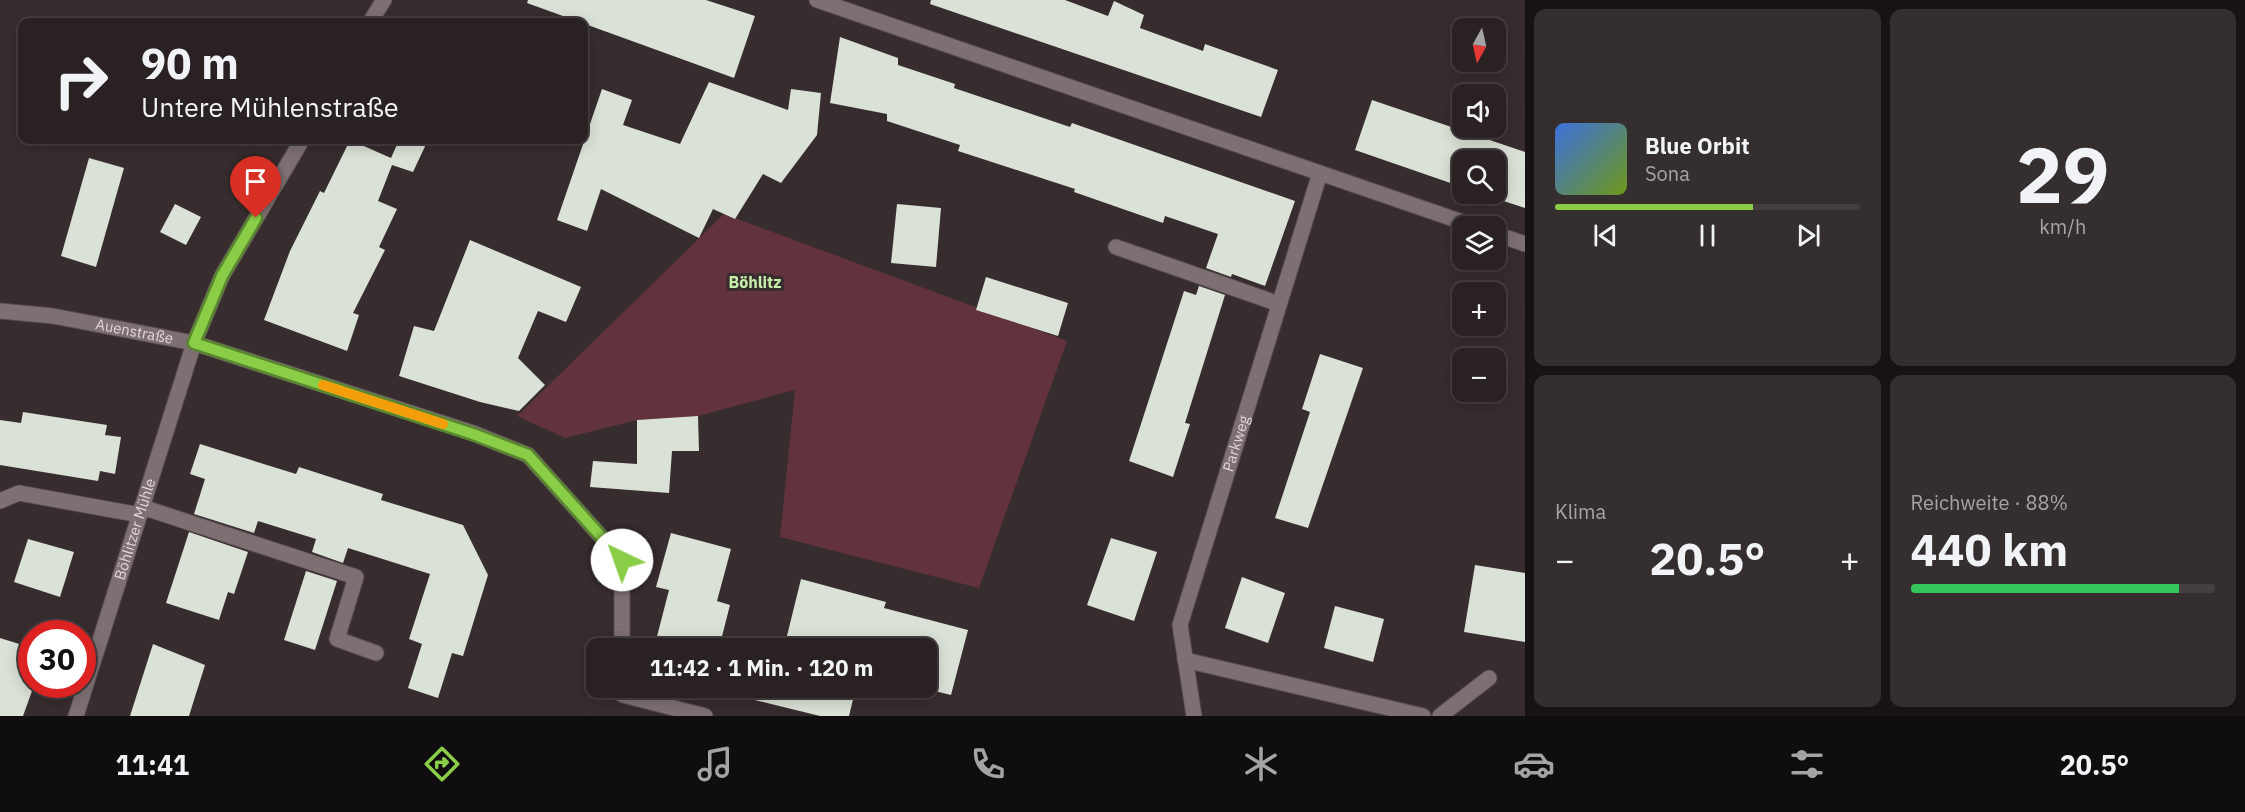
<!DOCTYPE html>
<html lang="de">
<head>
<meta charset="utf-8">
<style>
	:root { --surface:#292122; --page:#352e2f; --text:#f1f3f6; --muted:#a5a3a5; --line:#453e40; --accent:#8ace48 }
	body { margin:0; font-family:"IBM Plex Sans",sans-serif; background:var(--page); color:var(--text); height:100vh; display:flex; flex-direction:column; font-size:22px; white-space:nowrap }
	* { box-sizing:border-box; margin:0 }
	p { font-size:20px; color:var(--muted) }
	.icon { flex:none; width:33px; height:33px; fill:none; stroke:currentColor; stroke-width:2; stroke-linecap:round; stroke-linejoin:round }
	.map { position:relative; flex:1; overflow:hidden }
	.details { display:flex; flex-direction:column; gap:9px; padding:9px; background:#171213; width:720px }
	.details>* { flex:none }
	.top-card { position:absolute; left:18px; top:18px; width:570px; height:126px; border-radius:12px; box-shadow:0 3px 15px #0003,0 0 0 2px var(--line); background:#292122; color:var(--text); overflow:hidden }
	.needle { width:39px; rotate:188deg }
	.tools { position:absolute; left:1452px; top:18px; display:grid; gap:12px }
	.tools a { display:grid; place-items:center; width:54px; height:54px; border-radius:12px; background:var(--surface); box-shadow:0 3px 15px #0003,0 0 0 2px var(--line); font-size:30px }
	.speed { position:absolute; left:18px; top:620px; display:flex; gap:12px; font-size:30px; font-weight:700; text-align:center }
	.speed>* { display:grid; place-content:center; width:78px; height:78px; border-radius:50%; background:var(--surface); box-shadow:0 3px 15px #0003,0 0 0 2px var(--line); line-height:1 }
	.speed .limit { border:9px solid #d22; background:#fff; color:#111 }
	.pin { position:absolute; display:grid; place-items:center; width:51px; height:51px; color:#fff; margin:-62px -26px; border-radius:50% 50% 50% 0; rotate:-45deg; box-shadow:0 0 6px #0007 }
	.pin .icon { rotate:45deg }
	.me { position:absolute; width:66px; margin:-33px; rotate:318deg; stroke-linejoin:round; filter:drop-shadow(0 0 4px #0008) }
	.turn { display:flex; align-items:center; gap:21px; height:126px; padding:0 24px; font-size:27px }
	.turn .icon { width:78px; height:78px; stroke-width:2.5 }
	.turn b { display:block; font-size:42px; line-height:51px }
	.big { font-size:45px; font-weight:700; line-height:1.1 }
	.details .card { flex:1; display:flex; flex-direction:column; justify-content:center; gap:9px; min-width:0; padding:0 21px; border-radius:12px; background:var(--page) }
	.details .dial { align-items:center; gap:0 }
	.dial b { font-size:78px; line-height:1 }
	.song { display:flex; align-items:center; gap:18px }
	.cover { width:72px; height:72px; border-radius:9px; background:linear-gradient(135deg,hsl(220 70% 55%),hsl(80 70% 35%)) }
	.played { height:6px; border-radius:3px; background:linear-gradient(90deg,var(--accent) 65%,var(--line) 65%) }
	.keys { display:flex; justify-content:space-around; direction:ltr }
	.heat { display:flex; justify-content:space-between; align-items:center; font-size:33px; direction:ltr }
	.charge { height:9px; border-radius:4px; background:linear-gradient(90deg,#34c759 88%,var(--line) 0) }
	.details .tiles { flex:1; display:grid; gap:9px; grid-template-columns:repeat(2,1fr) }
	.trip { position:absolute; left:586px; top:638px; width:351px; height:60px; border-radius:12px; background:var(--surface); box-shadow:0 3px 15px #0003,0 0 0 2px var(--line); font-weight:700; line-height:60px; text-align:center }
	.tab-bar { display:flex; height:96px; justify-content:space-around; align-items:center; background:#100d0e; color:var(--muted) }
	.tab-bar .icon { width:42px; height:42px }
	.tab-bar .active { color:var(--accent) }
	.tab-bar b { font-size:27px; color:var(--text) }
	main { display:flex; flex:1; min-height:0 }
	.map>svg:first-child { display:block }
	.green { fill:#62323d }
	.building { fill:#dae1d6 }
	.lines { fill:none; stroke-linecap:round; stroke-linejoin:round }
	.minor-casing { stroke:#544b4d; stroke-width:17 }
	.minor { stroke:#7e7072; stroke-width:15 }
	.route-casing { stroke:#5a862f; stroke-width:15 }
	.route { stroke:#8ace48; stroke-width:10 }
	.slow { stroke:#f59e0b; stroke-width:10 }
	.labels { text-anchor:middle; stroke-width:6; stroke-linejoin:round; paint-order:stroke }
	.street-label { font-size:15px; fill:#dfd7d9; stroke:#372c2e }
	.neighbourhood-label { font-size:16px; font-weight:bold; fill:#c6eea9; stroke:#372c2e }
</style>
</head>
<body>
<main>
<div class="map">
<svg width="1525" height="716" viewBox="0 0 1525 716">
	<rect width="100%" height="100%" fill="#372c2e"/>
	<polygon class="green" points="724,214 1067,341 979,588 780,537 795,390 698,416 637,420 565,438 517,416"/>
	<g class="building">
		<polygon points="528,0 706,0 755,16 734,78 527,3"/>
		<polygon points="931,0 1065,0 1108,16 1114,1 1144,15 1140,28 1203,51 1205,44 1278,70 1261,117 930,4"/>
		<polygon points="840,37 898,58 898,65 955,84 954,88 1070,127 1072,123 1295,201 1265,286 1232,274 1231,277 1206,268 1218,234 1165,216 1163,223 1074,192 1075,189 958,151 960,145 887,121 887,114 830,103"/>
		<polygon points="709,82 788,110 791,89 821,93 817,135 781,183 763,174 735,219 713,209 699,238 601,189 587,231 557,220 602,89 632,100 623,125 680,144"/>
		<polygon points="1372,100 1525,152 1525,208 1482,194 1496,194 1496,160 1462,160 1462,187 1355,150"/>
		<polygon points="350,140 391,158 399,140 428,140 413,172 392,165 378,201 397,209 379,247 385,250 353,313 359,315 347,351 264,320 290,251 320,191 324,193"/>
		<polygon points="89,158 124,168 96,267 61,256"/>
		<polygon points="175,204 201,217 186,245 160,232"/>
		<polygon points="897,204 941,208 936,267 891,263"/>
		<polygon points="470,240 581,287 566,322 538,311 518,358 545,385 519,411 480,402 399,376 414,326 434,331"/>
		<polygon points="986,277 1068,303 1058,336 976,310"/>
		<polygon points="1199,286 1225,295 1185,423 1190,424 1173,477 1129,461 1184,291 1196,295"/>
		<polygon points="1320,354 1363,368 1308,528 1275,518 1310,412 1302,409"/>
		<polygon points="23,412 107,425 105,435 121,437 115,474 100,471 98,481 0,465 0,420 21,423"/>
		<polygon points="698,416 699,451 672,451 669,493 590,487 593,461 637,464 637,420"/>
		<polygon points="200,444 296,474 299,467 383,494 381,500 463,525 488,575 463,656 452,653 438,698 408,688 422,644 409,639 430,574 348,548 343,563 312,552 316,539 258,521 254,533 194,514 205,479 190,474"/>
		<polygon points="189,532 248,552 234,594 228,592 219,620 166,603"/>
		<polygon points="671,533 731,549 717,601 730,605 719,648 654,648 669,590 656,587"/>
		<polygon points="1111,538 1157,552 1134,621 1087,605"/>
		<polygon points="28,539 74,552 60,597 14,582"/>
		<polygon points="1475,565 1525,573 1525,642 1464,632"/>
		<polygon points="306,571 337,581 315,650 284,640"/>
		<polygon points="1242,577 1285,593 1268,643 1225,628"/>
		<polygon points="801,579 886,602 884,608 968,630 951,695 918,687 927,687 927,648 784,648"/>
		<polygon points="1335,606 1384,619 1373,662 1324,648"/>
		<polygon points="0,638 32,648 32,691 23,716 0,716"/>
		<polygon points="153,644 205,665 189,716 130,716"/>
		<polygon points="702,687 856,687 849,716 820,716"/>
	</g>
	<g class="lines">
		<g class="minor-casing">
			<g id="minor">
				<polyline points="817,0 1474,226"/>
				<polyline points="370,22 384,0"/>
				<polyline points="1496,234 1525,244"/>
				<polyline points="1116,247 1279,304"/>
				<path id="s1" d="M 0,311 L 53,316 L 194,343 L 473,433 L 528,455 L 622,560 L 622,648"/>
				<polyline points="0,501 19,493 140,515"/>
				<polyline points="142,507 356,577 337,639 376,653"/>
				<polyline points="1185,660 1423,716"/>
				<polyline points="623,687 623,695 705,716"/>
				<path id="s2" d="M 76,716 L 194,343 L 222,276 L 302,140"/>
				<path id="s3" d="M 1194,716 L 1180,625 L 1320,173"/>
				<polyline points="1440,716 1489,678"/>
			</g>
		</g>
		<use href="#minor" class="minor"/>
	</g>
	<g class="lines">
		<g class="route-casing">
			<polyline id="route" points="256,218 222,276 194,343 473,434 528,455 622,560"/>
		</g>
		<use href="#route" class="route"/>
		<polyline class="slow" points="323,385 443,424"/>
	</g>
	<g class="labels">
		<g class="street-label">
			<text dy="5" stroke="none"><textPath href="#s1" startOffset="136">Auenstraße</textPath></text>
			<text dy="5" stroke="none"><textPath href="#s3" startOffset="282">Parkweg</textPath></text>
			<text dy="5" stroke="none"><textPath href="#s2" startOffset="196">Böhlitzer Mühle</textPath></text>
		</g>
		<g class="neighbourhood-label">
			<text x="755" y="288">Böhlitz</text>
		</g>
	</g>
</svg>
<div class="tools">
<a><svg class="needle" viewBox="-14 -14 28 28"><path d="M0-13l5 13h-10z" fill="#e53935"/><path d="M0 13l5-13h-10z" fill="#a5a3a5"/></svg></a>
<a><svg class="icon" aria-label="sound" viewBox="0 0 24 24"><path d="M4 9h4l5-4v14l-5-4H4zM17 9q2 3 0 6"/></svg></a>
<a><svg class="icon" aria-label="search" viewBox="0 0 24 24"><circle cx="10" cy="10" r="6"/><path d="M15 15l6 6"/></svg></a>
<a><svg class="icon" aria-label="layers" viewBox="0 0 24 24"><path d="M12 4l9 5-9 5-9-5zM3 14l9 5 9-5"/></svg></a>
<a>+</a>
<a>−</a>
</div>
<div class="speed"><div class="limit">30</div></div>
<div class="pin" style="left:256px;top:218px;background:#d93025"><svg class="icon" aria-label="arrive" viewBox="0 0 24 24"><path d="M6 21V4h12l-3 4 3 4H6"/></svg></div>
<svg class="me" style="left:622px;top:560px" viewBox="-20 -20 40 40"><circle r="19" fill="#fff"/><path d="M0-13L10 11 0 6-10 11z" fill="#8ace48"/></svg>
<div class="trip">11:42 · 1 Min. · 120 m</div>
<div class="top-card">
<div class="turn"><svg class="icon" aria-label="right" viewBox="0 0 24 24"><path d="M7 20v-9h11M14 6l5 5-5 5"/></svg><div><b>90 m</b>Untere Mühlenstraße</div></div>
</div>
</div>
<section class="details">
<div class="tiles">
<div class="card">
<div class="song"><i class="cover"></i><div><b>Blue Orbit</b><p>Sona</p></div></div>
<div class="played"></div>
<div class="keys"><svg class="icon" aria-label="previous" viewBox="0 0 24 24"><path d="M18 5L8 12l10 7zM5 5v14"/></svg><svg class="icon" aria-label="pause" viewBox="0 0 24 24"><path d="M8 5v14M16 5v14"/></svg><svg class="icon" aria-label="next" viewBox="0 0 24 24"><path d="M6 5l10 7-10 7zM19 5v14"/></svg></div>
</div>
<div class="card dial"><b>29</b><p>km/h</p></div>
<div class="card"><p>Klima</p>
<div class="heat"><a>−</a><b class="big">20.5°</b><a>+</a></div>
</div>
<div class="card"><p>Reichweite · 88%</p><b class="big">440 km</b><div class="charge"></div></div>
</div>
</section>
</main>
<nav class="tab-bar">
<b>11:41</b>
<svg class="icon active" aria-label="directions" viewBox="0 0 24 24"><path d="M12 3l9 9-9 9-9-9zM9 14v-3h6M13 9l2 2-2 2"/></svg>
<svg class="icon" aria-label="music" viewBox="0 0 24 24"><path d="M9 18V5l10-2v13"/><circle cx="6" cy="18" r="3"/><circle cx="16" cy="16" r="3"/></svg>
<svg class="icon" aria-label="phone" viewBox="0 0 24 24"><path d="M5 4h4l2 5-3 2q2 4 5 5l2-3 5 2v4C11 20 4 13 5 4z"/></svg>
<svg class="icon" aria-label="climate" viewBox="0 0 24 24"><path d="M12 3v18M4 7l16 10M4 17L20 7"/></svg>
<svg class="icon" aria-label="car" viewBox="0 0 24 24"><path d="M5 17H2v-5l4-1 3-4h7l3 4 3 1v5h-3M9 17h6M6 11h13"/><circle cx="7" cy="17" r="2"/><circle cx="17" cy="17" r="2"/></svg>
<svg class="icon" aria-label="filters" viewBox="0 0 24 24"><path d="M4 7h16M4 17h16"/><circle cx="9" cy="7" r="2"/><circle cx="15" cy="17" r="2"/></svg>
<b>20.5°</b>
</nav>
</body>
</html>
